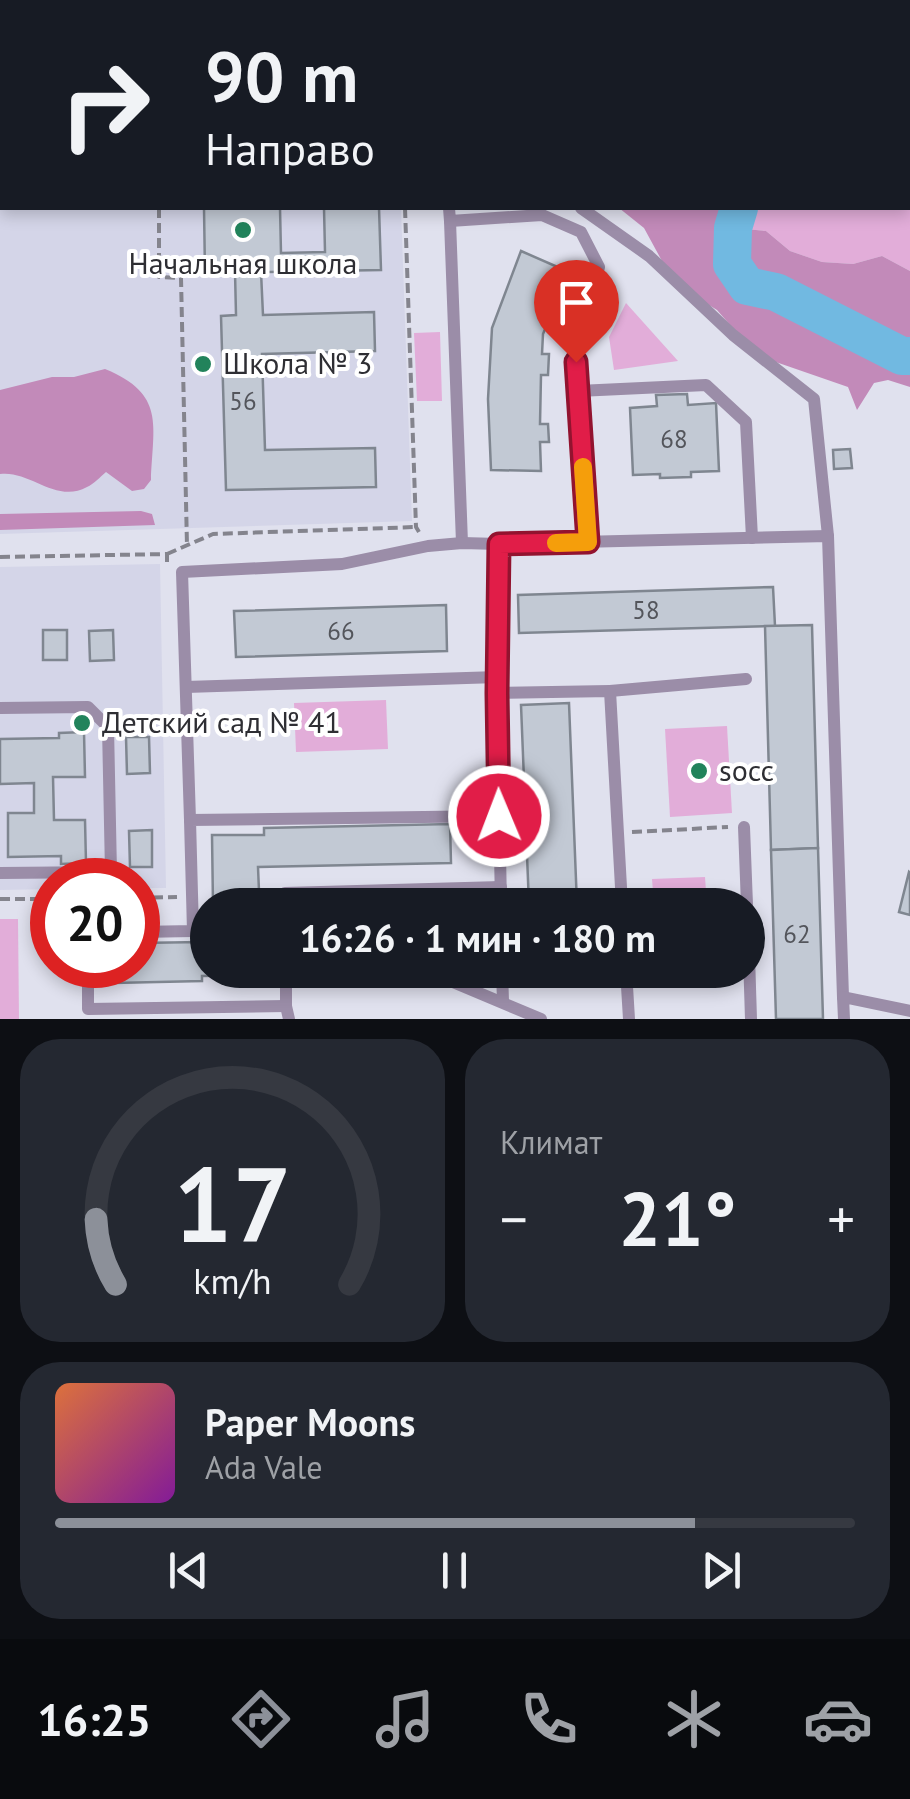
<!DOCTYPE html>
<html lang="ru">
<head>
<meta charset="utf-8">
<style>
	:root { --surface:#171b24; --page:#242831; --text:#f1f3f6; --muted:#9ea1a6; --line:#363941; --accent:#8c9099 }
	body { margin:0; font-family:"PT Sans",sans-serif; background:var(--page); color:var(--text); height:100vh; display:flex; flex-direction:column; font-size:38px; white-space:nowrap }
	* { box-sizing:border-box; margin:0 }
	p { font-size:32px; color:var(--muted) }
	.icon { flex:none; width:55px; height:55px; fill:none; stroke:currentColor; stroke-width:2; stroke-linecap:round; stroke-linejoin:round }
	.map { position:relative; height:1019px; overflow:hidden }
	.side { display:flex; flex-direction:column; gap:20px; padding:20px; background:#0d0f14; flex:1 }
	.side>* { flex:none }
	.banner { position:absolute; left:0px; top:0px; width:910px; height:210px; box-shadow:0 5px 15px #0003; background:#171b24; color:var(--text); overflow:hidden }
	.speed { position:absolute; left:30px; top:858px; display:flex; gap:20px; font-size:50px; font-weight:700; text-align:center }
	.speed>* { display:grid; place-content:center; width:130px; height:130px; border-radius:50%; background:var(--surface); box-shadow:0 5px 15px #0003; line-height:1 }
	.speed .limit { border:15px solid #d22; background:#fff; color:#111 }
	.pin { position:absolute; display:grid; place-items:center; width:85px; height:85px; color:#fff; margin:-102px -42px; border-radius:50% 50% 50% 0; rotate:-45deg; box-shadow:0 0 10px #0007 }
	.pin .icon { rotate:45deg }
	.me { position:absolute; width:110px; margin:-55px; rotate:359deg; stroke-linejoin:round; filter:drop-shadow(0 0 8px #0008) }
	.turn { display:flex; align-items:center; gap:35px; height:210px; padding:0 40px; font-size:45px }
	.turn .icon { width:130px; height:130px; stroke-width:2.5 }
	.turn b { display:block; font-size:70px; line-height:85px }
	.big { font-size:75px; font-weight:600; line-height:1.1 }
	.side .tile { flex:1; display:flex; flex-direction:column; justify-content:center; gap:15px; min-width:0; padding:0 35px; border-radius:40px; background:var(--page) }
	.side .dial { align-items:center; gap:0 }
	.dial svg { height:260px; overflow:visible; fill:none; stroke:var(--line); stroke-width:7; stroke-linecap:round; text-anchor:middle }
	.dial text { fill:var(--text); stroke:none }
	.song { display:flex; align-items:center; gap:30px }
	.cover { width:120px; height:120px; border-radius:15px; background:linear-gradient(135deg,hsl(20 70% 55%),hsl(290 70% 35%)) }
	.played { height:10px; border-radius:5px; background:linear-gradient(90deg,var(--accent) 80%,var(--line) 80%) }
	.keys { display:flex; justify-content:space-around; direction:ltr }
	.heat { display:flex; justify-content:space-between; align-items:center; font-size:55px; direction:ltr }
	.side .tiles { flex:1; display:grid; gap:20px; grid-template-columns:1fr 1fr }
	.tile:last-child { grid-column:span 2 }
	.trip { position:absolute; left:190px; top:888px; width:575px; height:100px; border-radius:50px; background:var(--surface); box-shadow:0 5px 15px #0003; font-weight:600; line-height:100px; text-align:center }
	.tabs { display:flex; height:160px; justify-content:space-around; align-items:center; background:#090b0e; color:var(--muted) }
	.tabs .icon { width:70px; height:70px }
	.tabs .active { color:var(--accent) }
	.tabs b { font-size:45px; color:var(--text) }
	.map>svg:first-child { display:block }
	.built { fill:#d4d5e8 }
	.green { fill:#e2add9 }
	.forest { fill:#c28ab9 }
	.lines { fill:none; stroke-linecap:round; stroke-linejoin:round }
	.river { stroke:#71b9e1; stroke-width:38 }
	.building { fill:#c2c9d4; stroke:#7f8690; stroke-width:2.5 }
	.path { stroke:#84848d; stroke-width:4; stroke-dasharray:10 5; stroke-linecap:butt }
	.service { stroke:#9b8da8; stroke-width:12 }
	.route-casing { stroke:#92132f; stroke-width:25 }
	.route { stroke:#e11d48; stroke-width:18 }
	.slow { stroke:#f59e0b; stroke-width:18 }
	.poi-dot { fill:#22835b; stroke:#fff; stroke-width:4 }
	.labels { text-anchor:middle; stroke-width:8; stroke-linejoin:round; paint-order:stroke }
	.number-label { font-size:25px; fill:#53555b }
	.poi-label { font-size:30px; fill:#2e2e33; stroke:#fff; text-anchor:start }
</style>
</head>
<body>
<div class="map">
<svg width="910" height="1019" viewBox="0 0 910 1019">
	<rect width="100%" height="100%" fill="#e0e1ee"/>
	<g class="built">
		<polygon points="0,6 2,6 2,208 401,208 412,521 0,534"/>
		<polygon points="160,564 166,888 138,888 138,880 52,880 52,889 0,890 0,567"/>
	</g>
	<g class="green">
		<polygon points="493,0 910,0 910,10 908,12 908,2 493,2"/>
		<polygon points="908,122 910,122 910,271 882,256 853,264 822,262 790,251 766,231 733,228 739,208 908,208"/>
		<polygon points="626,303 678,361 614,370 609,337"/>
		<polygon points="440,332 442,401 417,401 414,333"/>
		<polygon points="386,700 388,749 296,752 294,703"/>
		<polygon points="727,726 732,813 670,817 665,729"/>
		<polygon points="705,877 707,905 654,905 652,879"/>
		<polygon points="0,919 18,919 19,1019 0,1019"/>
	</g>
	<g class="forest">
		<polygon points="619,208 739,208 734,228 766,231 790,251 822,262 853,264 882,256 910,271 910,387 888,380 874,383 857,410 848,387 770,360 738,334 717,310 691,294 668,272 644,228"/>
		<path d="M 105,369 C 166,394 153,425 151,480 L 144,489 L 132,491 L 106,472 C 100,477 94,484 87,487 C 56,504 30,470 0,474 L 0,390 L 52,377 L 74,377 Z"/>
		<polygon points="141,511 152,514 155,525 0,530 0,514"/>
	</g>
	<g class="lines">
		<g class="river">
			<polyline points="493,2 493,0"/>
			<polyline points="739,208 733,228 732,264 747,286 776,292 902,356 910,356"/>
		</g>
	</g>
	<g class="building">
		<polygon points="204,208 280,208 281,253 325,252 324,208 379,208 381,270 205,273"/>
		<polygon points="521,251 569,272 559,295 567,298 558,318 551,315 543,334 542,354 549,354 548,375 541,375 540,424 548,424 549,442 540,442 541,471 491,470 488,399 492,328"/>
		<polygon points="235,272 261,272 263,315 374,312 375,351 262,354 265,450 375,448 376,487 226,490 221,316 236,315"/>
		<polygon points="687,394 688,405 716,403 719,471 691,472 691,477 660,478 660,474 633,475 630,408 657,406 656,395"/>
		<polygon points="850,449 852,468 834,469 833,450"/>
		<polygon points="773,587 775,626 519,633 518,595"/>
		<polygon points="446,605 447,651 236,657 234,611"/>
		<polygon points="812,625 818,848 771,850 765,626"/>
		<rect x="43" y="630" width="24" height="30"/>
		<polygon points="113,630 114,660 90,661 89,631"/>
		<polygon points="569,703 577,905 529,905 521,705"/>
		<polygon points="84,732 85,777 53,777 54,820 85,820 86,863 61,864 61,856 8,857 8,813 34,813 34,783 0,784 0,739 59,738 59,733"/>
		<polygon points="126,737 149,737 150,773 127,774"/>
		<polygon points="450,824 451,863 258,867 259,891 254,891 254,905 213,905 212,835 264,835 264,828"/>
		<polygon points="152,830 152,867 130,867 129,831"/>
		<polygon points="818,848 823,1019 776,1019 771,850"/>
		<polygon points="909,872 910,873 910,915 899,912"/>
		<polygon points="201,942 200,945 208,945 208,970 255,970 256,975 202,976 202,981 114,983 113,965 138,965 138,943"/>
		<polygon points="531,970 579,970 579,982 532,984"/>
	</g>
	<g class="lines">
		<g class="path">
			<polyline points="156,0 156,2"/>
			<polyline points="745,0 746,2"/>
			<polyline points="908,160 910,162"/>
			<polyline points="159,208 159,277 181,278 187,546"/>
			<polyline points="405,208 416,527 419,532"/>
			<polyline points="167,554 213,534 416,527"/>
			<polyline points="0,557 167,554 167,563"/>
			<polyline points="632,832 728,827"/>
			<polyline points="138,898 177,897"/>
			<polyline points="0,899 52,899"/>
		</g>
		<g class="service">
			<polyline points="406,0 407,2"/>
			<polyline points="449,208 450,221 542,215 581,232 599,267 587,309 577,363 588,542"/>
			<polyline points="581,208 649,256 733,335 814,399 828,536"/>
			<polyline points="450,221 462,543"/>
			<polyline points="578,391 706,385 746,422 752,538"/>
			<polyline points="499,544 828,536 843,997"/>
			<polyline points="186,687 498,677"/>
			<polyline points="610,691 746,679"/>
			<polyline points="0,708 88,707 108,727 111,872 0,873"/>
			<polyline points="190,820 182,572 342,564 428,546 462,543 499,544 497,693"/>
			<polyline points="744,827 747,905"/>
			<polyline points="285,905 285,893 501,887"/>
			<polyline points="501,905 497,693 610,691 622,905"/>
			<polyline points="748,923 751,1019"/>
			<polyline points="138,932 193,931 190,820 499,816"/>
			<polyline points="88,965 88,1009 286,1006"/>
			<polyline points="286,970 286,1006 289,1019"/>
			<polyline points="388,970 441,977 541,1019"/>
			<polyline points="502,970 503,1002"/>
			<polyline points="626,970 629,1019"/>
			<polyline points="844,1019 843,997 910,1011"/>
		</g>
	</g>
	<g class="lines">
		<g class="route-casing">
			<polyline id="route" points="499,816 497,693 499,544 588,542 576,362"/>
		</g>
		<use href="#route" class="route"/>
		<polyline class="slow" points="556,543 588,542 583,467"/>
	</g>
	<g class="poi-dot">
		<circle cx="243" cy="230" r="10"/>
		<circle cx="203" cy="364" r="10"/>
		<circle cx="82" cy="723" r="10"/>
		<circle cx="699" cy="771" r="10"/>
	</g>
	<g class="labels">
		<g class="number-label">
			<text x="243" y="410">56</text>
			<text x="674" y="448">68</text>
			<text x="646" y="619">58</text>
			<text x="341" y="640">66</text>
			<text x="797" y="943">62</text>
		</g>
		<g class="poi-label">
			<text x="243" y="274" text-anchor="middle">Начальная школа</text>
			<text x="223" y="374">Школа № 3</text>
			<text x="102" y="733">Детский сад № 41</text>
			<text x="719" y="781">socc</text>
		</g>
	</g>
</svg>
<div class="speed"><div class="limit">20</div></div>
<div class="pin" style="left:576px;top:362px;background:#d93025"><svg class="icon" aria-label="arrive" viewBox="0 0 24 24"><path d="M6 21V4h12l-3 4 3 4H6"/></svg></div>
<svg class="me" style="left:499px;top:816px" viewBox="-20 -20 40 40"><circle r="17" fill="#e11d48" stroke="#fff" stroke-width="3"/><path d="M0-11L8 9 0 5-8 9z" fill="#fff"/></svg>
<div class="trip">16:26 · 1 мин · 180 m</div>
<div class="banner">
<div class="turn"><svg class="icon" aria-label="right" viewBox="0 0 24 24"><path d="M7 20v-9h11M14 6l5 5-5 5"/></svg><div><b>90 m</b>Направо</div></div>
</div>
</div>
<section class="side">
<div class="tiles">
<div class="tile dial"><svg viewBox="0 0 100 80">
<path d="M14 69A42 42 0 1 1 86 69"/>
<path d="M14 69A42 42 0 0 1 8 49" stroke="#8c9099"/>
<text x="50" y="56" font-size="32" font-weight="700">17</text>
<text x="50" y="72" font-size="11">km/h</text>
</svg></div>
<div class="tile"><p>Климат</p>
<div class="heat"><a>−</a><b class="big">21°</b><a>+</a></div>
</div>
<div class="tile">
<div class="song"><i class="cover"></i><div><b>Paper Moons</b><p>Ada Vale</p></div></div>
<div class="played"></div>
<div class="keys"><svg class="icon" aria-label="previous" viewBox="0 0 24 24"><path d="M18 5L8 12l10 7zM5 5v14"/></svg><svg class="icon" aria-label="pause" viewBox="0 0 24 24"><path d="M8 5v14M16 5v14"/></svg><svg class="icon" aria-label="next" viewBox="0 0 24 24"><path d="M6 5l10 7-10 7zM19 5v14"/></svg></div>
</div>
</div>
</section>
<nav class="tabs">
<b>16:25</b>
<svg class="icon active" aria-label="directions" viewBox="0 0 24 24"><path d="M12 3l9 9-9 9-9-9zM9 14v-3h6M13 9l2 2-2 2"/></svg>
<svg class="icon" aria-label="music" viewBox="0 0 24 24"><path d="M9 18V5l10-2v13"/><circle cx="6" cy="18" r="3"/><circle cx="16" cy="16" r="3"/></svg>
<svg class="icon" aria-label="phone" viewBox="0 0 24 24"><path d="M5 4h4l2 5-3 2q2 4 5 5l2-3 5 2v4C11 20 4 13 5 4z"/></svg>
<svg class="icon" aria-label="climate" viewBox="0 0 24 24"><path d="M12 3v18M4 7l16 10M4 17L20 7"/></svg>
<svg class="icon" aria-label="car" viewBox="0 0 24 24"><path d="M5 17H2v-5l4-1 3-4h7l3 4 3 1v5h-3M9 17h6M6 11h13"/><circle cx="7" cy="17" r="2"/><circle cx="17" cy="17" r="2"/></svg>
</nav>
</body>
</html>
